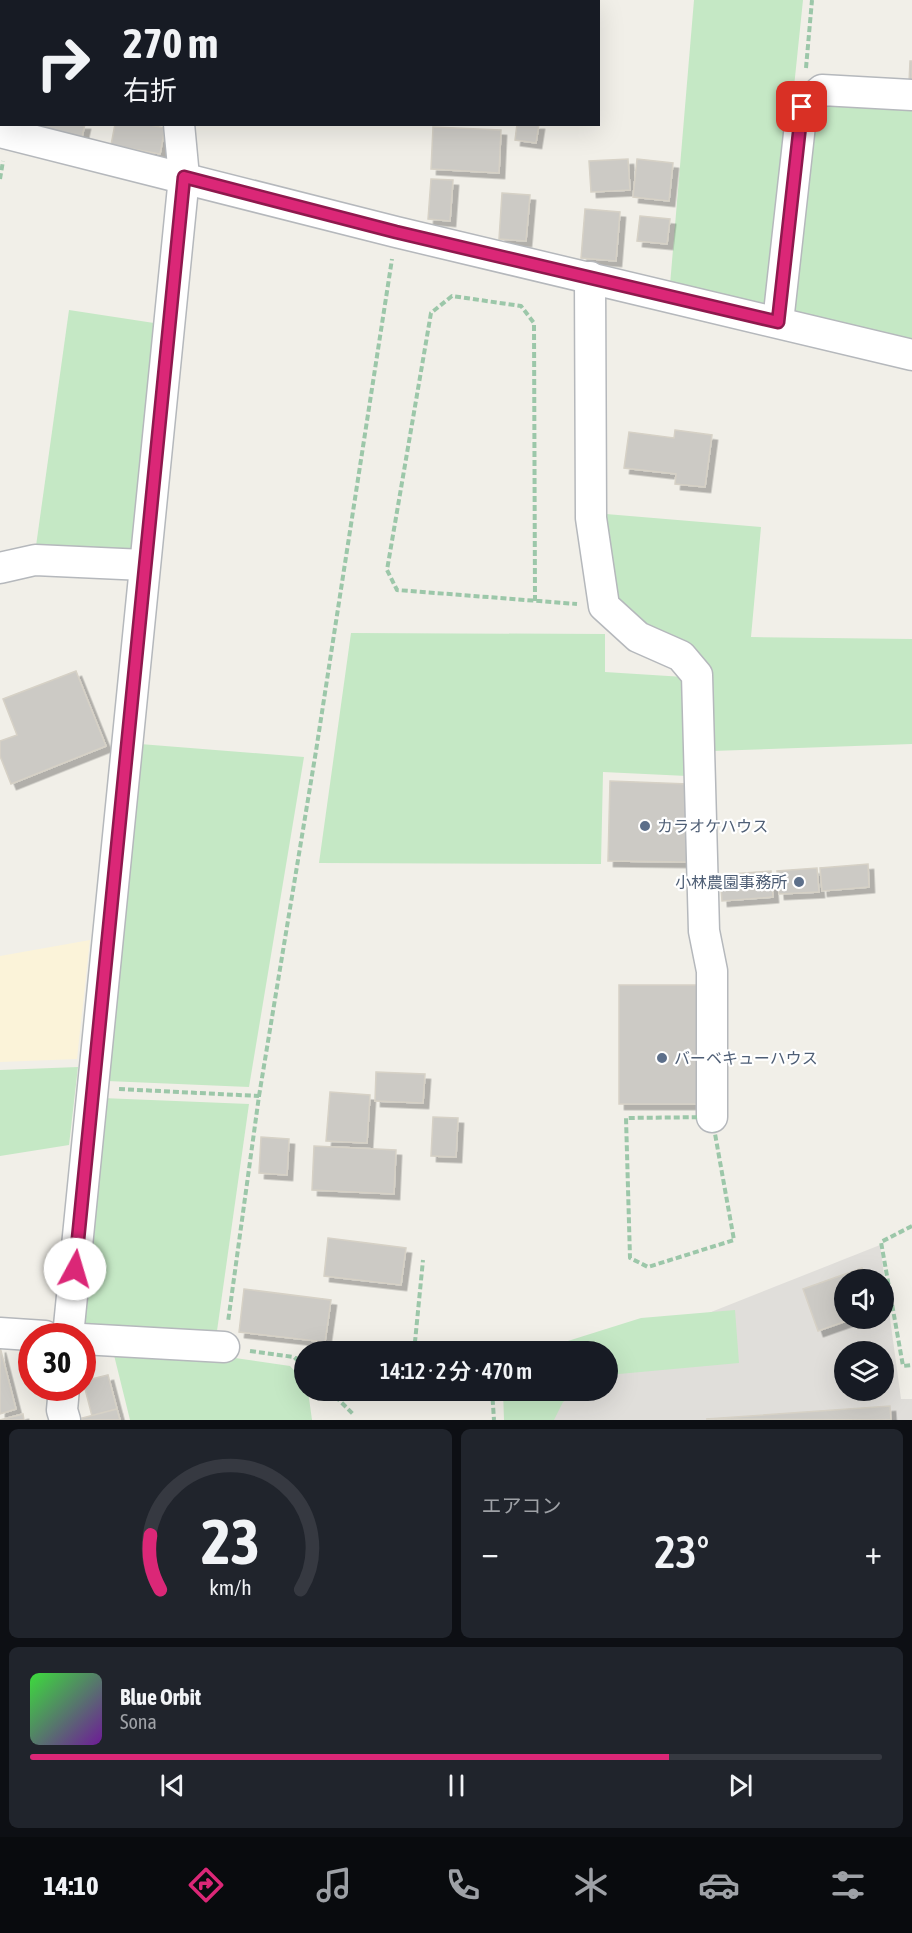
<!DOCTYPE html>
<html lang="ja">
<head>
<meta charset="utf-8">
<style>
	:root { --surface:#171b24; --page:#20242c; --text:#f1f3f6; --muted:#9ea1a6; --line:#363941; --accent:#db2777 }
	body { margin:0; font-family:"Asap Condensed","Noto Sans JP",sans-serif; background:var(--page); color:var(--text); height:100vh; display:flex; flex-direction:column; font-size:22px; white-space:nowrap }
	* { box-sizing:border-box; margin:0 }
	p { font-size:20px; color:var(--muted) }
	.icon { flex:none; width:33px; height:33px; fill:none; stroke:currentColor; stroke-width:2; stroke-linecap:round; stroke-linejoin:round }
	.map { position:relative; height:1420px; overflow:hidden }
	.side { display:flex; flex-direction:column; gap:9px; padding:9px; background:#0d0f14; flex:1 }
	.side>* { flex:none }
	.guide { position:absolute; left:0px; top:0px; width:600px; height:126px; box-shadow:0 6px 24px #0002; background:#171b24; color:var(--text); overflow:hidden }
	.buttons { position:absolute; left:834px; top:1269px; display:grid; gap:12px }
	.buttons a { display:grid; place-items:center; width:60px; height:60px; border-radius:50%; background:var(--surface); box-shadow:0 6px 24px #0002; font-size:30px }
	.speed { position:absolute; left:18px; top:1323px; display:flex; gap:12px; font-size:30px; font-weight:700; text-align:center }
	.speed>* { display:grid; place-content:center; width:78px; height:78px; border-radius:50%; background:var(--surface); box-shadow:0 6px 24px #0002; line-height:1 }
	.speed .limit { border:9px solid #d22; background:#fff; color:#111 }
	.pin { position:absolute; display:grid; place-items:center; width:51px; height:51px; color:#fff; margin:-26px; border-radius:12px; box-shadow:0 3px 9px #0006 }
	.me { position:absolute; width:66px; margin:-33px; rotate:6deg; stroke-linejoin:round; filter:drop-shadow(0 0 4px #0008) }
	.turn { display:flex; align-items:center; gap:21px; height:126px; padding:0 24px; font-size:27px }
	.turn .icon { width:78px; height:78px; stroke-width:2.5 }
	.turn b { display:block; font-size:42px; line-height:51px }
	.big { font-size:45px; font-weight:600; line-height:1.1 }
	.side .widget { flex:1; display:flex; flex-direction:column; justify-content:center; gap:9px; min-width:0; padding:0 21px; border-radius:9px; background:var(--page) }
	.side .dial { align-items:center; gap:0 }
	.dial svg { height:156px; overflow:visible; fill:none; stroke:var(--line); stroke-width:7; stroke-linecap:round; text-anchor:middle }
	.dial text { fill:var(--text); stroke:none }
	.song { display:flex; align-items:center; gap:18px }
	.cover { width:72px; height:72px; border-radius:9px; background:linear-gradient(135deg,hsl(120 70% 55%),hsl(280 70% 35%)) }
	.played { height:6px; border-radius:3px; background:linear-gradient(90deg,var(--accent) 75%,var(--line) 75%) }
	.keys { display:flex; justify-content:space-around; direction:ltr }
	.heat { display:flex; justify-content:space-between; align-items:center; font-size:33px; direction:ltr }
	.side .tiles { flex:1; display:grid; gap:9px; grid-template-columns:1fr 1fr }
	.widget:last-child { grid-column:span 2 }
	.trip { position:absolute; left:294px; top:1341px; width:324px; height:60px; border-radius:30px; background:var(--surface); box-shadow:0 6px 24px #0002; font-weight:600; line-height:60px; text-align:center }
	.tab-bar { display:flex; height:96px; justify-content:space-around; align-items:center; background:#090b0e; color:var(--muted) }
	.tab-bar .icon { width:42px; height:42px }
	.tab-bar .on { color:var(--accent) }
	.tab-bar b { font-size:27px; color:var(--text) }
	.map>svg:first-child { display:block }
	.industrial { fill:#e0deda; fill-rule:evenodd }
	.green { fill:#c5e8c5 }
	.sand { fill:#fbf3d9 }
	.building { fill:#cccac5; stroke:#d6d1c6; stroke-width:1.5; filter:url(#shadow) }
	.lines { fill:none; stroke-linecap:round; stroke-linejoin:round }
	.street-casing { stroke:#b5b8bc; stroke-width:33 }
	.path { stroke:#9cc7a9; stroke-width:4; stroke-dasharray:6 3; stroke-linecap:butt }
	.street { stroke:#fff; stroke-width:30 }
	.route-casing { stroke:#8e194d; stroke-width:15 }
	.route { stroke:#db2777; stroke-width:10 }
	.service-dot { fill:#5c6f8a; stroke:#fff; stroke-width:2 }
	.labels { text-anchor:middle; stroke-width:4.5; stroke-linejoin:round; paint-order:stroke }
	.service-label { font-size:16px; fill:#4e5e75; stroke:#fff; text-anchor:start }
</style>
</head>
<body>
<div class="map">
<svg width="912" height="1420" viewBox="0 0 912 1420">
	<defs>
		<filter id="shadow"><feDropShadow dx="5.5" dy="5.5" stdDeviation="0" flood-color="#0004"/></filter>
	</defs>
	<rect width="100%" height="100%" fill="#f1efe8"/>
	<path class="industrial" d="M 880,1245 L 901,1399 L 912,1399 L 912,1420 L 538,1420 L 536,1391 L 608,1390 L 608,1353 ZM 844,1280 L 884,1280 L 884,1318 L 844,1318 ZM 844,1352 L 884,1352 L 884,1390 L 844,1390 Z"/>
	<g class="green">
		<polygon points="694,0 803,0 771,309 670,285"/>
		<polygon points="826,100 912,106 912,345 788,314 811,112"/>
		<polygon points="69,310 154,323 133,549 36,546"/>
		<polygon points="606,514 761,527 751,637 912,639 912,744 712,751 711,674 642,628 615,600"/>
		<polygon points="351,633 605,634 605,672 684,677 687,776 603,772 601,864 319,863"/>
		<polygon points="140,744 304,757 249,1087 107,1081"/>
		<polygon points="78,1067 69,1145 0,1156 0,1070"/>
		<polygon points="102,1098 249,1104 216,1338 76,1329"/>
		<polygon points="735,1310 739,1363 608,1375 608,1352 536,1351 641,1318"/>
		<polygon points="113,1351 221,1356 290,1366 304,1381 304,1390 308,1391 312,1420 130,1420"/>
		<polygon points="503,1391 503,1390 581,1391 563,1402 554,1420 504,1420"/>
	</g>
	<polygon class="sand" points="90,940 77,1059 0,1062 0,956"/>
	<g class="building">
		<polygon points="910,61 912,61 912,83 909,83"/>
		<polygon points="42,124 85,124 82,137 42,128"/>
		<polygon points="115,124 145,124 165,128 160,154 111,145"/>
		<polygon points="517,124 539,124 536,143 515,140"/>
		<polygon points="433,127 501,130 499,173 431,169"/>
		<polygon points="628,159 630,190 591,192 589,161"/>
		<polygon points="637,159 673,163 669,201 633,197"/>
		<polygon points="431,179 453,180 450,221 428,219"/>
		<polygon points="502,193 530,195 526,241 499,239"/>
		<polygon points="585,209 620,212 616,261 581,258"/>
		<polygon points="640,216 670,219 667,244 637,241"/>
		<polygon points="675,430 712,435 705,487 675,484 676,474 624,468 629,432 674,438"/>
		<polygon points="76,671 106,746 11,784 0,756 0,741 17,735 3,699"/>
		<polygon points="610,781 688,784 687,862 608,861"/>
		<polygon points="868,864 869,887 822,891 820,868"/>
		<polygon points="817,868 819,892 779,894 777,871"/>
		<polygon points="771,871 773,897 722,901 720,875"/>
		<rect x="619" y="985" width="83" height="119"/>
		<polygon points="376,1072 425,1074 423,1103 375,1101"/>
		<polygon points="330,1092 370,1095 367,1143 326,1141"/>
		<polygon points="433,1117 458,1118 456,1157 431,1156"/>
		<polygon points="261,1137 289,1139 287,1175 259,1173"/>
		<polygon points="314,1146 396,1150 394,1194 312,1190"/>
		<polygon points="328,1238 406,1248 401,1285 324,1276"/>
		<polygon points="862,1268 866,1280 844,1280 844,1318 855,1318 818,1331 803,1289"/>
		<polygon points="244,1289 331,1300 325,1342 239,1332"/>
		<polygon points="0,1347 16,1409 0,1414"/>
		<polygon points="108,1375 117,1409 92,1416 83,1381"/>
		<polygon points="890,1406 891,1420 706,1419"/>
		<polygon points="117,1409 120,1420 82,1420 82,1418"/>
		<polygon points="23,1414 24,1420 0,1420"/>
	</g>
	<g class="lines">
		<g class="street-casing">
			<g id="street">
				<polyline points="169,0 169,2"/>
				<polyline points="0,132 396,232 912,355"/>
				<polyline points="590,277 591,518 604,606 638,637 681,656 697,675 704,931 712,971 712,1117"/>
				<polyline points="778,322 802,107 822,90 912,95"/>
				<polyline points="0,568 35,560 144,565"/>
				<polyline points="0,1333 45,1336"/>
				<polyline points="68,1336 184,177 179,124"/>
				<polyline points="82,1339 224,1347"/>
				<polyline points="64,1388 62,1410 65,1420"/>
			</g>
		</g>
		<g class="path">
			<polyline points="806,68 812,0"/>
			<polyline points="0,179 3,161"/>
			<polyline points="535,601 534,323 521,306 452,296 431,313 387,570 397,590 577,604"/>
			<polyline points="119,1089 259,1096 228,1322"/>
			<polyline points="259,1096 316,751 392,259"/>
			<polygon points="712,1117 734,1240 648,1267 630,1258 626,1118"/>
			<polyline points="912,1226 881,1242 903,1366 912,1365"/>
			<polyline points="250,1351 294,1357 304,1367"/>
			<polyline points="414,1352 423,1260"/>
			<polyline points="295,1358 304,1360"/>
			<polyline points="329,1390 353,1414"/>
			<polyline points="492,1390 494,1420"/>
		</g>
		<use href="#street" class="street"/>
	</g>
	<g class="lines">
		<g class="route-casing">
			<polyline id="route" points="75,1269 184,177 396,232 778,322 802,107"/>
		</g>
		<use href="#route" class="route"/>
	</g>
	<g class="service-dot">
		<circle cx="645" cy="826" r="6"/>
		<circle cx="799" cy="882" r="6"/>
		<circle cx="662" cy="1058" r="6"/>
	</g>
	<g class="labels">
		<g class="service-label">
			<text x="657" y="832">カラオケハウス</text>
			<text x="787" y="888" text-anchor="end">小林農園事務所</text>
			<text x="674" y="1064">バーベキューハウス</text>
		</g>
	</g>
</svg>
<div class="buttons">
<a><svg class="icon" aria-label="sound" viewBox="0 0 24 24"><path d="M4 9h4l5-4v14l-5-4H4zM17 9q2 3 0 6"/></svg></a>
<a><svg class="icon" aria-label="layers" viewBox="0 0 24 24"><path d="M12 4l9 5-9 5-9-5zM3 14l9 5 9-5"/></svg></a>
</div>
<div class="speed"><div class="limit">30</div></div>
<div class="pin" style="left:802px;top:107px;background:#d93025"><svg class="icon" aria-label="arrive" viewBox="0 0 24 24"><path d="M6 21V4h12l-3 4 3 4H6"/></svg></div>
<svg class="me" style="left:75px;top:1269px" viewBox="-20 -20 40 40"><circle r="19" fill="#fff"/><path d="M0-13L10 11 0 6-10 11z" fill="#db2777"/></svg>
<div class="trip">14:12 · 2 分 · 470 m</div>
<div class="guide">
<div class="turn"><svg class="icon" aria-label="right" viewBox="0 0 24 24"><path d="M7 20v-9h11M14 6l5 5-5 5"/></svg><div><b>270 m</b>右折</div></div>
</div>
</div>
<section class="side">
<div class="tiles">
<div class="widget dial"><svg viewBox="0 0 100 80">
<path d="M14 69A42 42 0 1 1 86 69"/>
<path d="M14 69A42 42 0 0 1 9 41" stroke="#db2777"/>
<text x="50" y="56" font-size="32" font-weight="700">23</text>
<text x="50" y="72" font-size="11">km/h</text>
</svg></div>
<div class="widget"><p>エアコン</p>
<div class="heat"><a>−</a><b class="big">23°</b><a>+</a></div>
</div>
<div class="widget">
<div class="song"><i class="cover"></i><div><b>Blue Orbit</b><p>Sona</p></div></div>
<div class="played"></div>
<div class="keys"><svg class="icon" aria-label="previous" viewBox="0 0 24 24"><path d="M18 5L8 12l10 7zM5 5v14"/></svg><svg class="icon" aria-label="pause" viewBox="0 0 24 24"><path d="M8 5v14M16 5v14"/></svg><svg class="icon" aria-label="next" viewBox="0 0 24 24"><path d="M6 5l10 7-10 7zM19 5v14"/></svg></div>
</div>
</div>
</section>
<nav class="tab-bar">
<b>14:10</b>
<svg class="icon on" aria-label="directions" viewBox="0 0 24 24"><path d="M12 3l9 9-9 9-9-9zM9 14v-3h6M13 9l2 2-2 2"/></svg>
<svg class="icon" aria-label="music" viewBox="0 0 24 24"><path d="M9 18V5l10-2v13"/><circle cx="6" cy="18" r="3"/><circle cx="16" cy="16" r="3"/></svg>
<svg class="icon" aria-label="phone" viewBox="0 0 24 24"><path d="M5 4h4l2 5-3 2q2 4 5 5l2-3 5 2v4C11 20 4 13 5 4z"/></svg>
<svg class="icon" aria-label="climate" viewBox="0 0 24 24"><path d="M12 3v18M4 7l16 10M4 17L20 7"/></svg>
<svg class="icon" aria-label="car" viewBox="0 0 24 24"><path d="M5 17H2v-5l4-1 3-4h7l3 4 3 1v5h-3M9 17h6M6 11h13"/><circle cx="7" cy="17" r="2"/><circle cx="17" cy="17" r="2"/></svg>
<svg class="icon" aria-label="filters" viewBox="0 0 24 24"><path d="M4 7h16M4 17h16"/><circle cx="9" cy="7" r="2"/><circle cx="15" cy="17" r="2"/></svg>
</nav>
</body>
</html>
